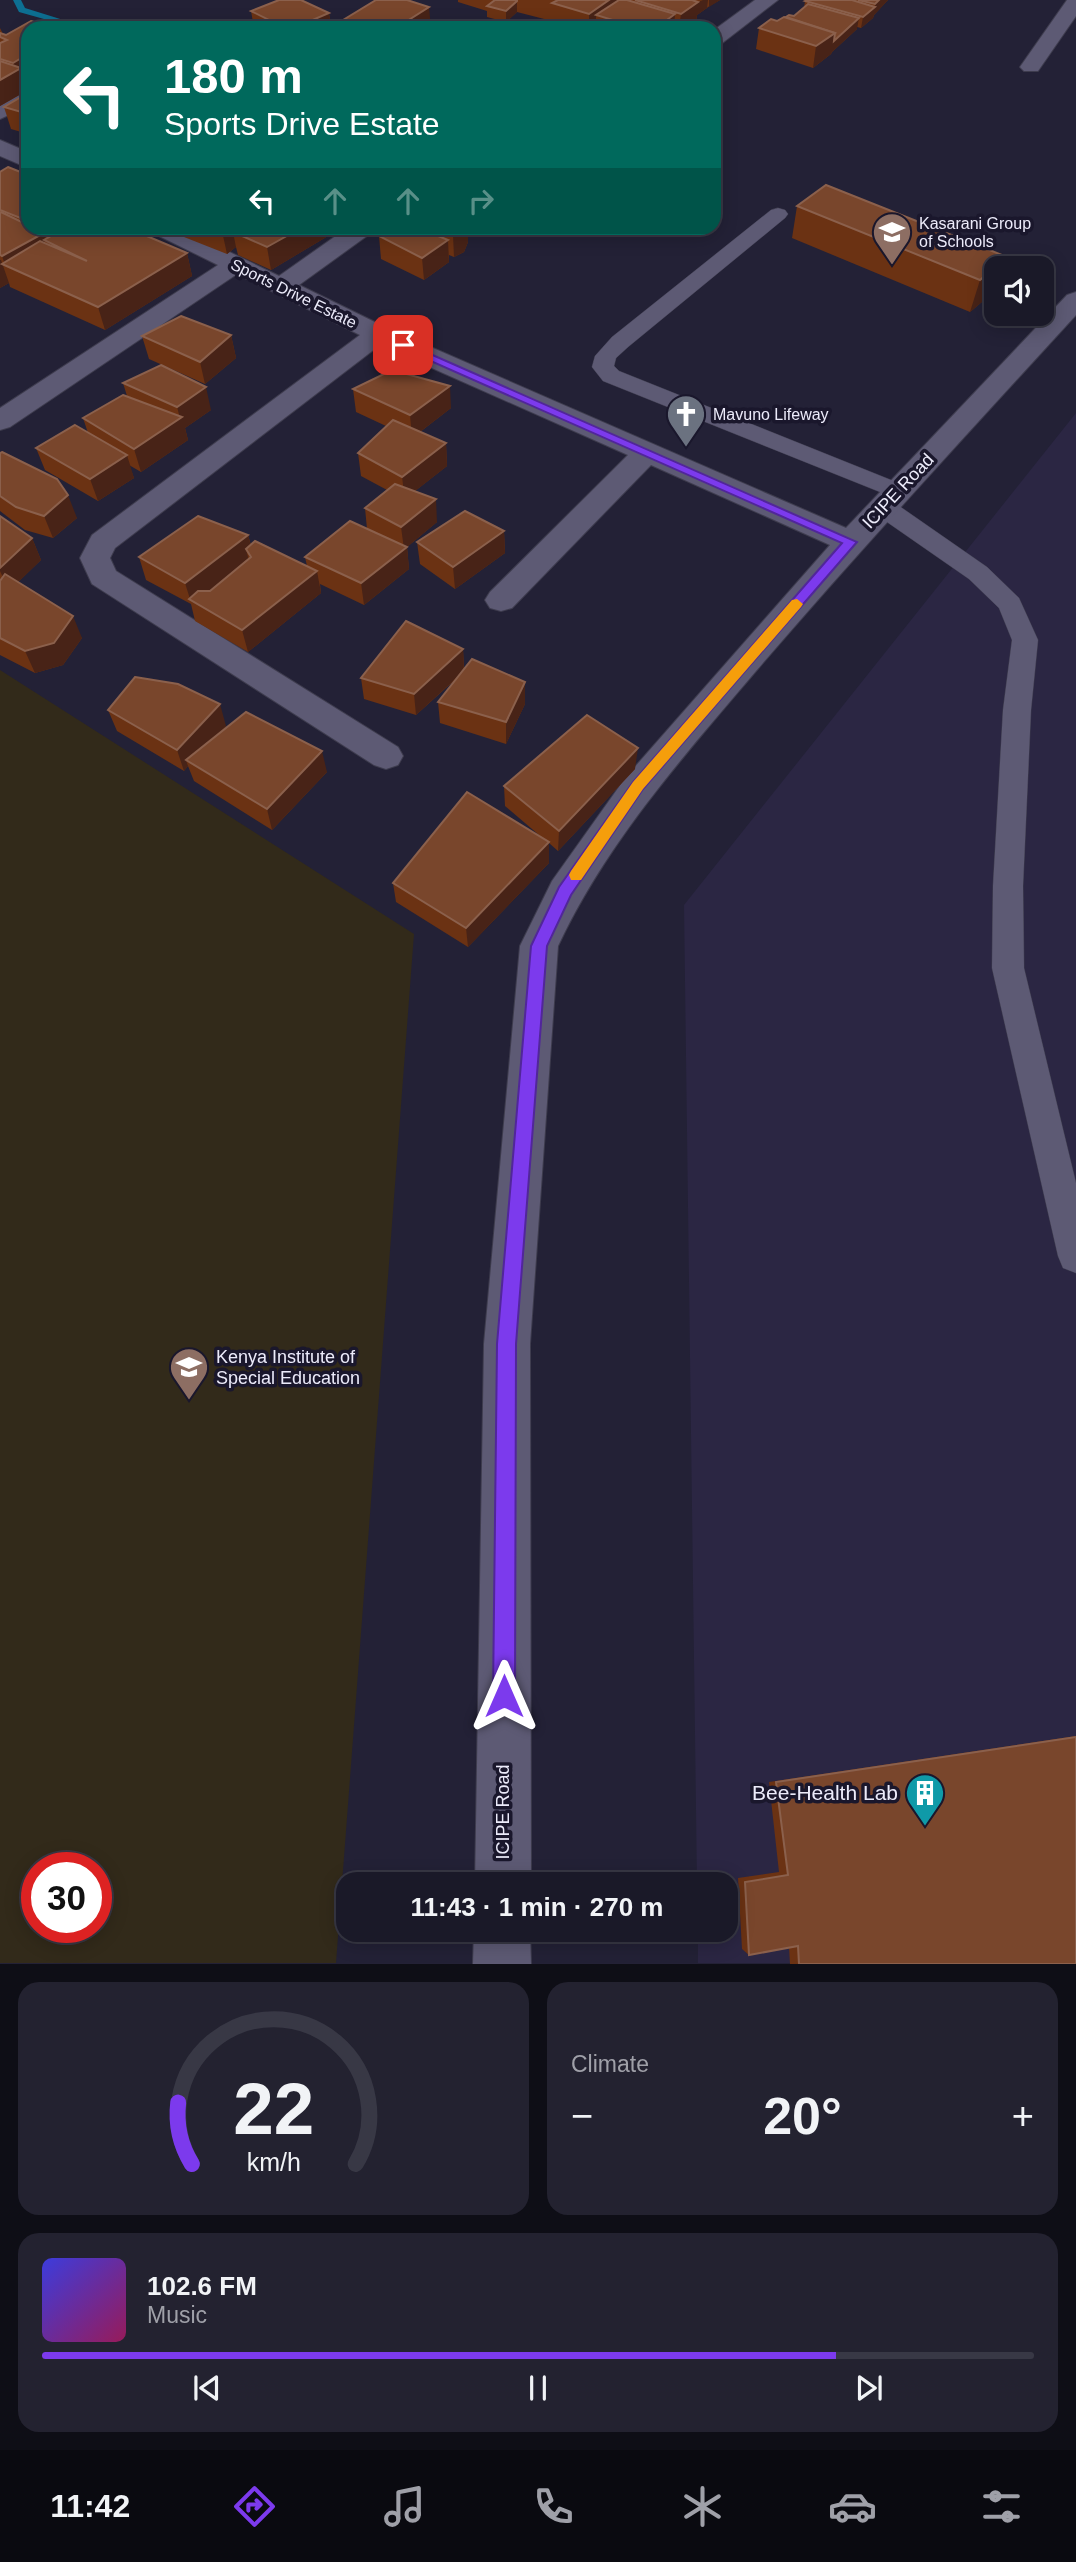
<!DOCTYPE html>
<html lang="en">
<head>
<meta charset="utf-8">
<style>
	:root { --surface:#1a1928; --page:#232230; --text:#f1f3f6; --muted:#9fa0a8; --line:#383845; --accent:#7c3aed }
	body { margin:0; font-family:Helvetica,sans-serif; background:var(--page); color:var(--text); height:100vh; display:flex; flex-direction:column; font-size:26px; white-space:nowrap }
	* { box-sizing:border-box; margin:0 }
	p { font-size:23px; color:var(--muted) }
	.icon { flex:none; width:38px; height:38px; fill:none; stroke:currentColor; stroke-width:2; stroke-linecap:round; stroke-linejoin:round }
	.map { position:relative; height:1964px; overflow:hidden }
	.sheet { display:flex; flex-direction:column; gap:18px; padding:18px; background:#0e0e16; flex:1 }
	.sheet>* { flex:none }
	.banner { position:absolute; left:21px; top:21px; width:700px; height:214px; border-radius:21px; box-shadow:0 4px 18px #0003,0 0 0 2px var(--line); background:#00695c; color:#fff; overflow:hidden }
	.tools { position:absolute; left:984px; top:256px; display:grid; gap:14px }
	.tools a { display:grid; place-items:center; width:70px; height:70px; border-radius:14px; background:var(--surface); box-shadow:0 4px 18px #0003,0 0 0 2px var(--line); font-size:35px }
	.speed { position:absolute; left:21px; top:1852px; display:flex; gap:14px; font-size:35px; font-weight:700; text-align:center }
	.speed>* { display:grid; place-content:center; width:91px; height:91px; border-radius:50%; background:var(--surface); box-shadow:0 4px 18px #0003,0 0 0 2px var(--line); line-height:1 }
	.speed .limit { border:10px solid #d22; background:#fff; color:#111 }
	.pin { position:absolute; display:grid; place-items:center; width:60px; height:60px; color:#fff; margin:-30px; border-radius:14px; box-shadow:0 4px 10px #0006 }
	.me { position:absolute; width:77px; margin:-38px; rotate:0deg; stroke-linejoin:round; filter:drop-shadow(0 0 5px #0008) }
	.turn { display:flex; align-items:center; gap:24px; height:147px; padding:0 28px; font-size:32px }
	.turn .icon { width:91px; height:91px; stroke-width:2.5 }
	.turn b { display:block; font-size:49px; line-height:60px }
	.lanes { display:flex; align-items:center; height:66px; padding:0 28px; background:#0003; justify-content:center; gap:35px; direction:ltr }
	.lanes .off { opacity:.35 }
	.big { font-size:52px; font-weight:600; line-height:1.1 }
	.sheet .card { flex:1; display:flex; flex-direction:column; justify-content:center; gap:10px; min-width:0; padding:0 24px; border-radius:21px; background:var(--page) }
	.sheet .dial { align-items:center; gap:0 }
	.dial svg { height:182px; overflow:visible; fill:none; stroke:var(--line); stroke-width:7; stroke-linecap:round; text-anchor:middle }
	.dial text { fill:var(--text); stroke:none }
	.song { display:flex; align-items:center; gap:21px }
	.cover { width:84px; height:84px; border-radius:10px; background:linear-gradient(135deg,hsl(240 70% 55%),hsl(330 70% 35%)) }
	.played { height:7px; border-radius:4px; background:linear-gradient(90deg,var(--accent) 80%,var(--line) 80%) }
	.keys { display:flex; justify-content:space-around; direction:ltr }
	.heat { display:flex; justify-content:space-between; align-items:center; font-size:38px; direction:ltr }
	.sheet .tiles { flex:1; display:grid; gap:18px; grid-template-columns:1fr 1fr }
	.card:last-child { grid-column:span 2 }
	.trip { position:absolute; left:336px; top:1872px; width:402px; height:70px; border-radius:21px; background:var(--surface); box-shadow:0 4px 18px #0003,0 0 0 2px var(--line); font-weight:600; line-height:70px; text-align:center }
	.tab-bar { display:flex; height:112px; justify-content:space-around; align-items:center; background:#0a0a10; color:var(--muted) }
	.tab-bar .icon { width:49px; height:49px }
	.tab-bar .current { color:var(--accent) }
	.tab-bar b { font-size:32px; color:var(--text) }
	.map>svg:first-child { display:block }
	.built { fill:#2b2643 }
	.education { fill:#322a1a; fill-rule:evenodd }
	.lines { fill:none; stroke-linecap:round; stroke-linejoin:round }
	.stream { fill:#0d6f92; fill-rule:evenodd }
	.lane-casing { stroke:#3e3c4e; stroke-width:1 }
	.street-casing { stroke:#3e3c4e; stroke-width:2 }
	.lane { fill:#5d5a74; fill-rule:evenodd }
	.street { fill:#5d5a74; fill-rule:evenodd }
	.wall { fill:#6b3213 }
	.shaded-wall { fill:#482317 }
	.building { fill:#79462c; stroke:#8b604c; stroke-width:2 }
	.route { fill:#7c3aed; stroke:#51269a; stroke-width:2 }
	.slow { fill:#f59e0b }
	.labels { text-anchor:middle; stroke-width:7; stroke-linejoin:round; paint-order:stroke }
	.far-poi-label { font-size:16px; fill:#ecebfa; stroke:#1a172c; text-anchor:start }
	.far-street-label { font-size:16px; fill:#ecebfa; stroke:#1a172c }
	.street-label { font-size:18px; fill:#ecebfa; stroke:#1a172c }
	.poi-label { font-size:18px; fill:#ecebfa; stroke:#1a172c; text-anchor:start }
	.near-poi-label { font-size:21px; fill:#ecebfa; stroke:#1a172c; text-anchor:end }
</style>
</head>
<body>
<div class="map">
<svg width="1076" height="1964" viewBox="0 0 1076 1964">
	<rect width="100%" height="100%" fill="#232136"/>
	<polygon class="built" points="1076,413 1076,1963 698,1963 698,1930 726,1930 726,1885 697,1885 684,905"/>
	<path class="education" d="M 0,670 L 414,934 L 336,1963 L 0,1963 ZM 37,1867 L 96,1867 L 96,1927 L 37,1927 Z"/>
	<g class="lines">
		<polygon class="stream" points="13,0 21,0 25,8 89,28 76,28 19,12"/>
		<g class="lane-casing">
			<g id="lane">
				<polygon points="778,208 785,210 788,214 785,218 628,347 616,358 614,366 619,371 906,486 910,491 906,496 898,499 890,496 603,381 592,367 595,356 612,337 771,210"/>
				<polygon points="883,499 892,501 987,567 1019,598 1038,640 1031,710 1023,886 1024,968 1076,1183 1076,1273 1063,1268 1058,1256 992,968 993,886 1003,710 1012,640 999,608 969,579 874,513 871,507 874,501"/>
			</g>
		</g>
		<g class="street-casing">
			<g id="street">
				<polygon points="755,0 778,0 721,44 714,46 714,30"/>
				<polygon points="1067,0 1076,0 1076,16 1038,71 1024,71 1020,67"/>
				<polygon points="28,91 28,106 0,119 0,103"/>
				<polygon points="0,140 28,152 28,168 0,156"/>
				<path d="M 150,228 L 180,228 L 279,276 L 347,228 L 374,228 L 371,233 L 299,285 L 387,328 L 846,528 L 1067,295 L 1076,292 L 1076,315 C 968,433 860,550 756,671 C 682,758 607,842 558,946 L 530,1344 L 531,1885 L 475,1885 L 484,1344 L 520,946 L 552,881 L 626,777 L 830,545 L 651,465 L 512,608 L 501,611 L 490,608 L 485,600 L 490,592 L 628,455 L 380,345 L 115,548 L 110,558 L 116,571 L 398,747 L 403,756 L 398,765 L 386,769 L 374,765 L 92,584 L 80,558 L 92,535 L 360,335 L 237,274 L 10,427 L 0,430 L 0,408 L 218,265 L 153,233 Z"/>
				<polygon points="474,1930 530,1930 531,1964 473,1964"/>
			</g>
		</g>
		<use href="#lane" class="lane"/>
		<use href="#street" class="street"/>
	</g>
	<g class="wall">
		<polygon points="458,0 720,0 708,7 707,8 697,15 696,23 690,28 563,28 552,25 552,21 517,12 506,22 487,17 487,11 458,2"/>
		<polygon points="807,0 888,0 874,15 873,18 861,28 857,27 857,29 832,52 831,54 813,68 756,49 759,28 786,17 794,16 804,8 805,1"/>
		<polygon points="251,11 329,13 331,28 431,28 254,28"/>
		<polygon points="0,28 3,34 6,35 28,28 28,79 25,81 28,90 0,106"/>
		<polygon points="28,93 28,134 11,129 4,107"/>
		<polygon points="0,172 28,175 28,228 128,228 187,253 192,276 105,330 10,287 9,283 0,288"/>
		<polygon points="797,206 996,268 996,290 970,312 792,238"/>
		<polygon points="182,228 333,228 333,233 271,270 238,255 236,247 227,254 184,237"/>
		<polygon points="391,228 478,228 468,234 468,242 464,252 454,257 449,255 449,262 424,280 381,259 379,236"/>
		<polygon points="231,335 236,358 205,384 149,359 142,336"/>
		<polygon points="123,383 211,410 185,428 188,440 141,472 129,465 134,478 98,501 45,470 36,448 88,433 83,418 127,396"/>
		<polygon points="353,389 451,408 420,432 446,443 447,466 415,491 437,522 407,547 409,569 364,605 320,584 321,593 248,652 195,621 191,604 146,580 139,557 248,535 251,545 307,566 305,557 367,529 365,508 387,490 361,476 358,453 386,426 356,412"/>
		<polygon points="0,453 77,518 53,538 25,530 0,511"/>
		<polygon points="0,516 32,538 41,560 18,582 82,638 63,665 35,673 0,655"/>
		<polygon points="504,531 505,553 455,589 420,564 417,542"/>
		<polygon points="463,649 464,668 525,704 506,744 440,723 438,702 457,678 416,715 364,699 361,678"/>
		<polygon points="108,710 226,726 217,736 327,772 272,830 194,781 188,766 184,771 117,731"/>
		<polygon points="635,769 558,851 549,843 549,863 468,947 396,902 393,883 546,841 505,806 504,786"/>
		<polygon points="1076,1736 1076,1964 790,1964 789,1947 749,1955 742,1949 738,1878 779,1872 769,1782"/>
	</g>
	<g class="shaded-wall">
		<polygon points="609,0 625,0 596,15 596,28 589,28 589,14"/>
		<polygon points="703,0 708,0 707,8 697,15 696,23 690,28 679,28 681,14 698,2"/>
		<polygon points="709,0 720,0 709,7"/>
		<polygon points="879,0 888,0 874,15 873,18 861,28 863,17 875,7 875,4"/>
		<polygon points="517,1 517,12 506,22 506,11"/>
		<polygon points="429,7 431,28 396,28"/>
		<polygon points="329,13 331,28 294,28"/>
		<polygon points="675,14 674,28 656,28"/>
		<polygon points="859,18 857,29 832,52 831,54 813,68 816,46 835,33"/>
		<polygon points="28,54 28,79 25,81 28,90 0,106 0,80 15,71 13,63"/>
		<polygon points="228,228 265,228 233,232 236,247 227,254 222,231"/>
		<polygon points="301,228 333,228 333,233 271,270 267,247"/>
		<polygon points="464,228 478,228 468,234 468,242 464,252 454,257 453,235"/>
		<polygon points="44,233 47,242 44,240 49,256 5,265 2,256"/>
		<polygon points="448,240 449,262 424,280 422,258"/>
		<polygon points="187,253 192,276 105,330 98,307"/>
		<polygon points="1007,257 1003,268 996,268 996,290 970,312 980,280"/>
		<polygon points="0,260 1,260 9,283 0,288"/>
		<polygon points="231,335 236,358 205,384 200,362"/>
		<polygon points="450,386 451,408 412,438 410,415"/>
		<polygon points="206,387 211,410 185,428 188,440 141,472 134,449 180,418 177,407"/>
		<polygon points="446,443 447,466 405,499 402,477"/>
		<polygon points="127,455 134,478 98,501 90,479"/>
		<polygon points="68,495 77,518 53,538 44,516"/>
		<polygon points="436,499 437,522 407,547 409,569 364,605 361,583 404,549 401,527"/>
		<polygon points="504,531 505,553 455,589 453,567"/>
		<polygon points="248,535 254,557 246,549 249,561 195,602 190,599 185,583"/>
		<polygon points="32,538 41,560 9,591 0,571 0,568"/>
		<polygon points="317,571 321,593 248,652 242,630"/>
		<polygon points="73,616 82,638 63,665 35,673 25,651"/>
		<polygon points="463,649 464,671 416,715 414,694"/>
		<polygon points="525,682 525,704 506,744 506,722"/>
		<polygon points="220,704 226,726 191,763 186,760 188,766 184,771 177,750"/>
		<polygon points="638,748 635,769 558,851 559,831"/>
		<polygon points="322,751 327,772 272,830 267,809"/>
		<polygon points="549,842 549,863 468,947 466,928"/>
	</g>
	<g class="building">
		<polygon points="279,0 301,0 329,13 294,28 285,28 251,11"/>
		<polygon points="376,0 407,0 429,7 396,28 330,28"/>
		<polygon points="495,0 517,0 517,1 506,11 487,6"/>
		<polygon points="558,0 609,0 589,14 552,3"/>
		<polygon points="619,0 627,0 675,14 656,28 639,28 596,15"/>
		<polygon points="635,0 692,0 698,2 681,14"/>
		<polygon points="807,0 852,0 875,7 863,17 805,1"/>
		<polygon points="858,0 879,0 875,4"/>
		<polygon points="808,4 859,18 834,41 835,33 786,17 789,15 794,16"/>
		<polygon points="784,17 835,33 816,46 759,28 771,19 777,21"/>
		<polygon points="31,21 54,28 28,28 28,54 13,63 0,59 0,43 7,40 0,37 0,33 6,35"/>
		<polygon points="0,61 21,68 0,80"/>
		<polygon points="28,93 28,114 4,107"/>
		<polygon points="8,167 28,175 28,221 0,210 0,172"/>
		<polygon points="826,185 1007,257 980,280 797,206"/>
		<polygon points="1,212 28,225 28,228 34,228 44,233 2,256 0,255 0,213"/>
		<polygon points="46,228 128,228 187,253 98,307 2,264 40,241 87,261 44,240 58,232"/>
		<polygon points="212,228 228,228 222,231"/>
		<polygon points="241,228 301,228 267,247 233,232"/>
		<polygon points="391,228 419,228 448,240 422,258 379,236"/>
		<polygon points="437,228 464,228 463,230 453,235"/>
		<polygon points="181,316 231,335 200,362 142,336"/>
		<polygon points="161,365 206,387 177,407 123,383"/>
		<polygon points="392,370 450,386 410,415 353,389"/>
		<polygon points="123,395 182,417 134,449 83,418"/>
		<polygon points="393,420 446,443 402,477 358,453"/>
		<polygon points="75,425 127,455 90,479 36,448"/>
		<polygon points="2,452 57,479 68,495 44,516 16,507 0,496 0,453"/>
		<polygon points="395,484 436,499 401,527 365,508"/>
		<polygon points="465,511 504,531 453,567 417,542"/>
		<polygon points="0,516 32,538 0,568"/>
		<polygon points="198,516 248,535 185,583 139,557"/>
		<polygon points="350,521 407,547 361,583 305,557"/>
		<polygon points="255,541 317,571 242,630 189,599 198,591 210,591 251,557 246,549"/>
		<polygon points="5,574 73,616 54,643 25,651 0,638 0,581"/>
		<polygon points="406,621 463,649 414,694 361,678"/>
		<polygon points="472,659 525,682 506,722 438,702"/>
		<polygon points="135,677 178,684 220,704 177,750 108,710"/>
		<polygon points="246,712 322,751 267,809 186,760"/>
		<polygon points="587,715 638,748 559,831 504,786"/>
		<polygon points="467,792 549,842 466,928 393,883"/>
		<polygon points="1076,1737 1076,1964 799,1964 798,1946 749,1955 745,1882 788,1875 776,1782"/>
	</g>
	<polygon class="route" points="403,342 857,542 643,789 571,895 547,946 516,1344 515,1696 512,1703 504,1706 497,1703 493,1696 497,1344 531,946 559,887 633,782 842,543 399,347 397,345"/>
	<polygon class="slow" points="797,599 803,604 801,607 643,789 581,880 571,880 569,875 571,871 633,782 792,600"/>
	<defs>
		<g id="school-pin" transform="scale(2.0125)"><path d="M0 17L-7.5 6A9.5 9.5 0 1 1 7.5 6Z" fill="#8d6e63" stroke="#1a172c"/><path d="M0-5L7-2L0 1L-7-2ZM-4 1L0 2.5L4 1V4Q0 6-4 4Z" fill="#fff"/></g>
		<g id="church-pin" transform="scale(2.0125)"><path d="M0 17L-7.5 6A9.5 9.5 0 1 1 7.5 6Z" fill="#6b7280" stroke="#1a172c"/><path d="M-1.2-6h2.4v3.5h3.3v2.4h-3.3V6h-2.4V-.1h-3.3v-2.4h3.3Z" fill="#fff"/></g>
		<g id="building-pin" transform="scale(2.0125)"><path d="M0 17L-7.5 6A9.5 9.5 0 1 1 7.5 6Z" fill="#0f9aa8" stroke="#1a172c"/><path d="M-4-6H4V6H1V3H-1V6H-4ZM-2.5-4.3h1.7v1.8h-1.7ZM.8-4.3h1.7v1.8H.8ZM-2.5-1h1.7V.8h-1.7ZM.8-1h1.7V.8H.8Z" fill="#fff"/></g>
	</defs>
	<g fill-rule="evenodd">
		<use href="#school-pin" x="892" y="232"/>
		<use href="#church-pin" x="686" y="414"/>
		<use href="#school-pin" x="189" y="1367"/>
		<use href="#building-pin" x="925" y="1793"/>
	</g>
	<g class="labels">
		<g class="far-poi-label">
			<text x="919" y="229">Kasarani Group<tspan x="919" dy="18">of Schools</tspan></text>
			<text x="713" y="420">Mavuno Lifeway</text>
		</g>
		<g class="far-street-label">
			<text transform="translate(294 293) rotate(26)" y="6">Sports Drive Estate</text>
		</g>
		<g class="street-label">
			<text transform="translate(898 491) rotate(-47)" y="6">ICIPE Road</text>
			<text transform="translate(503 1812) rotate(-90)" y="6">ICIPE Road</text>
		</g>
		<g class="poi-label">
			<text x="216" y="1363">Kenya Institute of<tspan x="216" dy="21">Special Education</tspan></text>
		</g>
		<g class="near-poi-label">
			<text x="898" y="1800">Bee-Health Lab</text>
		</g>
	</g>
</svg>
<div class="tools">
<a><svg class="icon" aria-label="sound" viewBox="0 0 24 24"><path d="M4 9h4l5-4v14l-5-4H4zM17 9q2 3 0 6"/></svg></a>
</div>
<div class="speed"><div class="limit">30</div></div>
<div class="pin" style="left:403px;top:345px;background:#d93025"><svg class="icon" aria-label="arrive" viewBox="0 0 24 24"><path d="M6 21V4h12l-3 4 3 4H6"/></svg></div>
<svg class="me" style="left:504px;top:1696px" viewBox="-20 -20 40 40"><path d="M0-17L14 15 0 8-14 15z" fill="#7c3aed" stroke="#fff" stroke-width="4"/></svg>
<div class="trip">11:43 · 1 min · 270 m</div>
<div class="banner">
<div class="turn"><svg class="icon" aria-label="left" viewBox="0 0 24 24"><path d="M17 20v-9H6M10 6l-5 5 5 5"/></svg><div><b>180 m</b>Sports Drive Estate</div></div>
<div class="lanes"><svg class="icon" aria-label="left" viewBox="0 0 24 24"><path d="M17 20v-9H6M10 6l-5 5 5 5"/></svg><svg class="icon off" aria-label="ahead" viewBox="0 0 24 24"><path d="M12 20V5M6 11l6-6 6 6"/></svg><svg class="icon off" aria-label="ahead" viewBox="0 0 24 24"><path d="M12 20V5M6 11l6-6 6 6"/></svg><svg class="icon off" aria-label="right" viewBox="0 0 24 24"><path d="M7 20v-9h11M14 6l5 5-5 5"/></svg></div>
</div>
</div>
<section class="sheet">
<div class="tiles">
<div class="card dial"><svg viewBox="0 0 100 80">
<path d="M14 69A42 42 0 1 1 86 69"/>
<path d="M14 69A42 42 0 0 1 8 42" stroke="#7c3aed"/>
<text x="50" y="56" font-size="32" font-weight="700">22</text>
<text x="50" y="72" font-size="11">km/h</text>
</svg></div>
<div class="card"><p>Climate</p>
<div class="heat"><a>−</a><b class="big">20°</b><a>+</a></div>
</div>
<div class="card">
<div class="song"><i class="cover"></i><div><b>102.6 FM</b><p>Music</p></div></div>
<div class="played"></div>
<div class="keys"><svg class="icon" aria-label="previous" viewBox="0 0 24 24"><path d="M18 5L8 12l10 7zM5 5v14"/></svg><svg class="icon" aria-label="pause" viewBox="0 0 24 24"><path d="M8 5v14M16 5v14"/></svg><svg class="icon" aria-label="next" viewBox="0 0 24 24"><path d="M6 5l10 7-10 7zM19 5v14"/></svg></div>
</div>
</div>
</section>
<nav class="tab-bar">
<b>11:42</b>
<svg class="icon current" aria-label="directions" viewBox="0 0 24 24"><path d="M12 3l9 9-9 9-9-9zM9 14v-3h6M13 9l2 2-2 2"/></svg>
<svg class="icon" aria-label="music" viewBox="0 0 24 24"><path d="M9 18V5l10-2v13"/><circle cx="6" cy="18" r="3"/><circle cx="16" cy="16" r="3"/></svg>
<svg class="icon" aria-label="phone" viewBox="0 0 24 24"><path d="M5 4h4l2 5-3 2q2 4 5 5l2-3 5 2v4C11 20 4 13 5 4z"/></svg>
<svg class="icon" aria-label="climate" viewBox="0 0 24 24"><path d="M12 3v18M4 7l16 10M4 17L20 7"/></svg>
<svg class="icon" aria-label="car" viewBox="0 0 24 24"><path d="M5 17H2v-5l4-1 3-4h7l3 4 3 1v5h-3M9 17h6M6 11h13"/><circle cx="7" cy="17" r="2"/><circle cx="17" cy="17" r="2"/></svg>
<svg class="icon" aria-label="filters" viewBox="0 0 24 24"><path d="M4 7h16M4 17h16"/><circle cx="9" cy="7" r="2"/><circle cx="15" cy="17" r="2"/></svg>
</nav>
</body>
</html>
